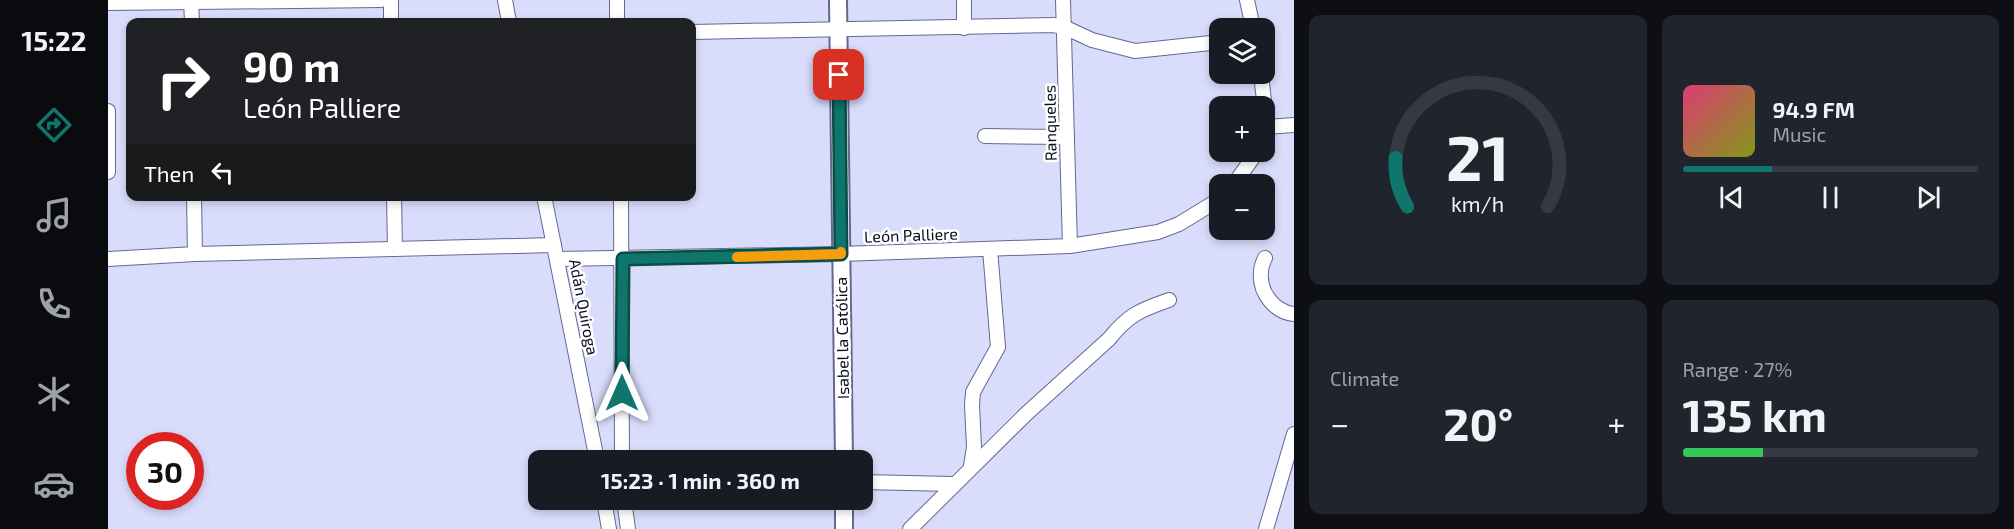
<!DOCTYPE html>
<html lang="en">
<head>
<meta charset="utf-8">
<style>
	:root { --surface:#171b24; --page:#20242c; --text:#f1f3f6; --muted:#9ea1a6; --line:#363941; --accent:#0f766e }
	body { margin:0; font-family:"Exo 2",sans-serif; background:var(--page); color:var(--text); height:100vh; display:flex; flex-direction:column; font-size:22px; white-space:nowrap }
	* { box-sizing:border-box; margin:0 }
	p { font-size:20px; color:var(--muted) }
	.icon { flex:none; width:33px; height:33px; fill:none; stroke:currentColor; stroke-width:2; stroke-linecap:round; stroke-linejoin:round }
	.map { position:relative; flex:1; overflow:hidden }
	.side { display:flex; flex-direction:column; gap:15px; padding:15px; background:#0d0f14; width:720px }
	.side>* { flex:none }
	.top-card { position:absolute; left:18px; top:18px; width:570px; height:183px; border-radius:12px; box-shadow:0 3px 9px #0003; background:#202124; color:#fff; overflow:hidden }
	.buttons { position:absolute; left:1101px; top:18px; display:grid; gap:12px }
	.buttons a { display:grid; place-items:center; width:66px; height:66px; border-radius:12px; background:var(--surface); box-shadow:0 3px 9px #0003; font-size:30px }
	.speed { position:absolute; left:18px; top:432px; display:flex; gap:12px; font-size:30px; font-weight:700; text-align:center }
	.speed>* { display:grid; place-content:center; width:78px; height:78px; border-radius:50%; background:var(--surface); box-shadow:0 3px 9px #0003; line-height:1 }
	.speed .limit { border:9px solid #d22; background:#fff; color:#111 }
	.pin { position:absolute; display:grid; place-items:center; width:51px; height:51px; color:#fff; margin:-26px; border-radius:12px; box-shadow:0 3px 9px #0006 }
	.me { position:absolute; width:66px; margin:-33px; rotate:0deg; stroke-linejoin:round; filter:drop-shadow(0 0 4px #0008) }
	.turn { display:flex; align-items:center; gap:21px; height:126px; padding:0 18px; font-size:27px }
	.turn .icon { width:78px; height:78px; stroke-width:2.5 }
	.turn b { display:block; font-size:42px; line-height:51px }
	.then { display:flex; align-items:center; height:57px; padding:0 18px; background:#0003; gap:12px; font-size:22px }
	.big { font-size:45px; font-weight:700; line-height:1.1 }
	.side .widget { flex:1; display:flex; flex-direction:column; justify-content:center; gap:9px; min-width:0; padding:0 21px; border-radius:12px; background:var(--page) }
	.side .dial { align-items:center; gap:0 }
	.dial svg { height:156px; overflow:visible; fill:none; stroke:var(--line); stroke-width:7; stroke-linecap:round; text-anchor:middle }
	.dial text { fill:var(--text); stroke:none }
	.song { display:flex; align-items:center; gap:18px }
	.cover { width:72px; height:72px; border-radius:9px; background:linear-gradient(135deg,hsl(340 70% 55%),hsl(70 70% 35%)) }
	.played { height:6px; border-radius:3px; background:linear-gradient(90deg,var(--accent) 30%,var(--line) 30%) }
	.keys { display:flex; justify-content:space-around; direction:ltr }
	.heat { display:flex; justify-content:space-between; align-items:center; font-size:33px; direction:ltr }
	.charge { height:9px; border-radius:4px; background:linear-gradient(90deg,#34c759 27%,var(--line) 0) }
	.side .tiles { flex:1; display:grid; gap:15px; grid-template-columns:repeat(2,1fr) }
	.trip { position:absolute; left:420px; top:450px; width:345px; height:60px; border-radius:12px; background:var(--surface); box-shadow:0 3px 9px #0003; font-weight:700; line-height:60px; text-align:center }
	main { display:flex; flex:1; min-height:0 }
	.tab-bar { display:flex; flex-direction:column; width:108px; justify-content:space-around; align-items:center; background:#090b0e; color:var(--muted) }
	.tab-bar .icon { width:42px; height:42px }
	.tab-bar .active { color:var(--accent) }
	.tab-bar b { font-size:27px; color:var(--text) }
	.map>svg:first-child { display:block }
	.lines { fill:none; stroke-linecap:round; stroke-linejoin:round }
	.minor-casing { stroke:#636892; stroke-width:16 }
	.major-casing { stroke:#636892; stroke-width:20 }
	.minor { stroke:#fff; stroke-width:14 }
	.major { stroke:#fff; stroke-width:16 }
	.route-casing { stroke:#0a4d48; stroke-width:15 }
	.route { stroke:#0f766e; stroke-width:10 }
	.slow { stroke:#f59e0b; stroke-width:10 }
	.labels { text-anchor:middle; stroke-width:5; stroke-linejoin:round; paint-order:stroke }
	.street-label { font-size:16px; fill:#0b0c1c; stroke:#fff }
</style>
</head>
<body>
<main>
<nav class="tab-bar">
<b>15:22</b>
<svg class="icon active" aria-label="directions" viewBox="0 0 24 24"><path d="M12 3l9 9-9 9-9-9zM9 14v-3h6M13 9l2 2-2 2"/></svg>
<svg class="icon" aria-label="music" viewBox="0 0 24 24"><path d="M9 18V5l10-2v13"/><circle cx="6" cy="18" r="3"/><circle cx="16" cy="16" r="3"/></svg>
<svg class="icon" aria-label="phone" viewBox="0 0 24 24"><path d="M5 4h4l2 5-3 2q2 4 5 5l2-3 5 2v4C11 20 4 13 5 4z"/></svg>
<svg class="icon" aria-label="climate" viewBox="0 0 24 24"><path d="M12 3v18M4 7l16 10M4 17L20 7"/></svg>
<svg class="icon" aria-label="car" viewBox="0 0 24 24"><path d="M5 17H2v-5l4-1 3-4h7l3 4 3 1v5h-3M9 17h6M6 11h13"/><circle cx="7" cy="17" r="2"/><circle cx="17" cy="17" r="2"/></svg>
</nav>
<div class="map">
<svg width="1186" height="529" viewBox="0 0 1186 529">
	<rect width="100%" height="100%" fill="#d9ddfb"/>
	<g class="lines">
		<g class="minor-casing">
			<g id="minor">
				<polyline points="83,0 84,22"/>
				<polyline points="397,0 401,22"/>
				<polyline points="509,0 509,22"/>
				<polyline points="856,0 856,28"/>
				<polyline points="955,0 962,246"/>
				<polyline points="1139,0 1145,28"/>
				<polyline points="0,3 273,0"/>
				<polyline points="283,22 283,0"/>
				<polyline points="584,32 945,25 956,27 984,40 1027,51 1112,42"/>
				<polyline points="1153,74 1159,127 1156,134"/>
				<polyline points="0,111 0,172"/>
				<polyline points="1159,127 1186,125"/>
				<polyline points="877,136 959,137"/>
				<polyline points="1126,184 1149,152"/>
				<polyline points="86,196 87,254"/>
				<polyline points="286,196 287,249"/>
				<polyline points="436,196 489,460"/>
				<polyline points="513,196 514,460"/>
				<path d="M 1157,258 C 1155,262 1153,268 1153,272 C 1151,292 1166,312 1186,314"/>
				<polyline points="0,259 87,254 446,245"/>
				<polyline points="450,259 733,254 962,246 1050,232 1071,224 1112,199"/>
				<polyline points="863,466 866,447 864,405 865,392 890,347 882,249"/>
				<polyline points="754,482 845,484"/>
				<polyline points="496,500 501,529"/>
				<polyline points="516,500 520,529"/>
				<path d="M 802,529 L 918,414 L 1001,339 C 1020,315 1032,310 1061,300"/>
				<polyline points="1158,529 1186,434"/>
			</g>
		</g>
		<g class="major-casing">
			<g id="major">
				<polyline points="730,0 736,460"/>
				<polyline points="736,500 736,529"/>
			</g>
		</g>
		<use href="#minor" class="minor"/>
		<use href="#major" class="major"/>
	</g>
	<g class="lines">
		<g class="route-casing">
			<polyline id="route" points="514,393 515,259 733,254 731,75"/>
		</g>
		<use href="#route" class="route"/>
		<polyline class="slow" points="629,257 733,254 733,252"/>
	</g>
	<g class="labels">
		<g class="street-label">
			<text transform="translate(942 123) rotate(-91)" y="6">Ranqueles</text>
			<text transform="translate(803 235) rotate(-2)" y="6">León Palliere</text>
			<text transform="translate(476 307) rotate(79)" y="6">Adán Quiroga</text>
			<text transform="translate(734 338) rotate(-91)" y="6">Isabel la Católica</text>
		</g>
	</g>
</svg>
<div class="buttons">
<a><svg class="icon" aria-label="layers" viewBox="0 0 24 24"><path d="M12 4l9 5-9 5-9-5zM3 14l9 5 9-5"/></svg></a>
<a>+</a>
<a>−</a>
</div>
<div class="speed"><div class="limit">30</div></div>
<div class="pin" style="left:731px;top:75px;background:#d93025"><svg class="icon" aria-label="arrive" viewBox="0 0 24 24"><path d="M6 21V4h12l-3 4 3 4H6"/></svg></div>
<svg class="me" style="left:514px;top:393px" viewBox="-20 -20 40 40"><path d="M0-17L14 15 0 8-14 15z" fill="#0f766e" stroke="#fff" stroke-width="4"/></svg>
<div class="trip">15:23 · 1 min · 360 m</div>
<div class="top-card">
<div class="turn"><svg class="icon" aria-label="right" viewBox="0 0 24 24"><path d="M7 20v-9h11M14 6l5 5-5 5"/></svg><div><b>90 m</b>León Palliere</div></div>
<div class="then">Then<svg class="icon" aria-label="left" viewBox="0 0 24 24"><path d="M17 20v-9H6M10 6l-5 5 5 5"/></svg></div>
</div>
</div>
<section class="side">
<div class="tiles">
<div class="widget dial"><svg viewBox="0 0 100 80">
<path d="M14 69A42 42 0 1 1 86 69"/>
<path d="M14 69A42 42 0 0 1 8 44" stroke="#0f766e"/>
<text x="50" y="56" font-size="32" font-weight="700">21</text>
<text x="50" y="72" font-size="11">km/h</text>
</svg></div>
<div class="widget">
<div class="song"><i class="cover"></i><div><b>94.9 FM</b><p>Music</p></div></div>
<div class="played"></div>
<div class="keys"><svg class="icon" aria-label="previous" viewBox="0 0 24 24"><path d="M18 5L8 12l10 7zM5 5v14"/></svg><svg class="icon" aria-label="pause" viewBox="0 0 24 24"><path d="M8 5v14M16 5v14"/></svg><svg class="icon" aria-label="next" viewBox="0 0 24 24"><path d="M6 5l10 7-10 7zM19 5v14"/></svg></div>
</div>
<div class="widget"><p>Climate</p>
<div class="heat"><a>−</a><b class="big">20°</b><a>+</a></div>
</div>
<div class="widget"><p>Range · 27%</p><b class="big">135 km</b><div class="charge"></div></div>
</div>
</section>
</main>
</body>
</html>
